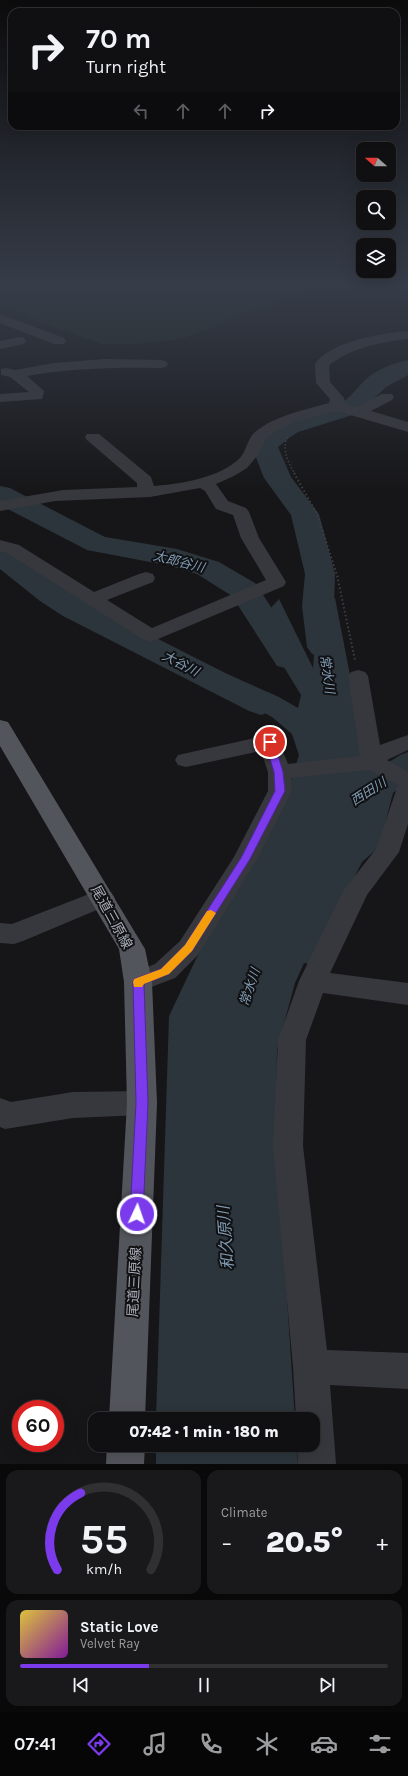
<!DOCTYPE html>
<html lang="en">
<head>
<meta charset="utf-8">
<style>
	:root { --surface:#101012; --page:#19191b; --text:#f1f3f6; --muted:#9c9d9f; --line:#303032; --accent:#7c3aed }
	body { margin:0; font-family:Karla,"Noto Sans JP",sans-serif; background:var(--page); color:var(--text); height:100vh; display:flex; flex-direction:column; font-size:15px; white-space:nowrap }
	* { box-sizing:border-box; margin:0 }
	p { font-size:13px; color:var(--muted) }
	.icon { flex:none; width:22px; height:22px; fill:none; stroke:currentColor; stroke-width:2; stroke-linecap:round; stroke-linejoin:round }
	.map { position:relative; height:1464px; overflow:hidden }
	.side { display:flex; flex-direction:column; gap:6px; padding:6px; background:#09090a; flex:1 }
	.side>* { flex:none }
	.banner { position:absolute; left:8px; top:8px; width:392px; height:122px; border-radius:12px; box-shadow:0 4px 16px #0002,0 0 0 1px var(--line); background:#101012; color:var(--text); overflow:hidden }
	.needle { width:26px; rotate:291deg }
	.tools { position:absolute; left:356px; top:142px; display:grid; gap:8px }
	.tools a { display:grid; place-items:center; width:40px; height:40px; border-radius:8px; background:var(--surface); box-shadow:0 4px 16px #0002,0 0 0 1px var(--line); font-size:20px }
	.speed { position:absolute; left:12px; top:1400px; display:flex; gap:8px; font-size:20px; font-weight:700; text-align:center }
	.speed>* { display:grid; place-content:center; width:52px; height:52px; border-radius:50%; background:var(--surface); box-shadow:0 4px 16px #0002,0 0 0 1px var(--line); line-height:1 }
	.speed .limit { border:6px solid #d22; background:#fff; color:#111 }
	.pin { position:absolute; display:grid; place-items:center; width:34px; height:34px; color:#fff; margin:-17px; border:2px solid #fff; border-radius:50%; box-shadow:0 1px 4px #0007 }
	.me { position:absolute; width:44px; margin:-22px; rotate:3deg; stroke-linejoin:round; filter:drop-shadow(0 0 3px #0008) }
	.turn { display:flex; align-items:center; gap:14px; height:84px; padding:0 12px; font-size:18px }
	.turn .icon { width:52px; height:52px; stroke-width:2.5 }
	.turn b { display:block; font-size:28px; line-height:34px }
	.lanes { display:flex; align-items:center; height:38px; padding:0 12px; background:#0003; justify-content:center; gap:20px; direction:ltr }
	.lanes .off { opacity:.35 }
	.big { font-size:30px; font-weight:800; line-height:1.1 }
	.side .widget { flex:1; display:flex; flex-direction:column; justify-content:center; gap:6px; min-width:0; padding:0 14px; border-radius:12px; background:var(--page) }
	.side .dial { align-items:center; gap:0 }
	.dial svg { height:104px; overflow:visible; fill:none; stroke:var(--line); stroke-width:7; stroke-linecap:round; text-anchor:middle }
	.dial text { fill:var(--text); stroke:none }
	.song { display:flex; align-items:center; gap:12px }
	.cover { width:48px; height:48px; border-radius:6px; background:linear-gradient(135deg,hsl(50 70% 55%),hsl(290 70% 35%)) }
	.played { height:4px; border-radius:2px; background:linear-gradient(90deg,var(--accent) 35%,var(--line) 35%) }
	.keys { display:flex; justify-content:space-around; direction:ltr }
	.heat { display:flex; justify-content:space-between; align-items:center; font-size:22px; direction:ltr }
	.side .tiles { flex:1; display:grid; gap:6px; grid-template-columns:1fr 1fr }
	.widget:last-child { grid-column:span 2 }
	.trip { position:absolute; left:88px; top:1412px; width:232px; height:40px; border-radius:12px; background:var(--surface); box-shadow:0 4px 16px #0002,0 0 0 1px var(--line); font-weight:800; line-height:40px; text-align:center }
	.menu { display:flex; height:64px; justify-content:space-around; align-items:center; background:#060607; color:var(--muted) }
	.menu .icon { width:28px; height:28px }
	.menu .current { color:var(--accent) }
	.menu b { font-size:18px; color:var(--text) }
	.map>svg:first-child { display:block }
	.green { fill:#1e261f }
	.water { fill:#2c353c }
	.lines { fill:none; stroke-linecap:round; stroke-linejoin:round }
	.river { fill:#2c353c; fill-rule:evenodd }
	.path-far1 { stroke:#3d3f44; stroke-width:1.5; stroke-dasharray:1.5 2; stroke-linecap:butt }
	.path { stroke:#3d3f44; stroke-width:2; stroke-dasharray:1.5 2.5; stroke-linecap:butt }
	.minor { fill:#37383d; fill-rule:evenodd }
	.primary { fill:#53555c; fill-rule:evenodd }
	.route { fill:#7c3aed; stroke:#51269a }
	.slow { fill:#f59e0b }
	.labels { text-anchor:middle; stroke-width:4; stroke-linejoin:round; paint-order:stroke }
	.water-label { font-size:13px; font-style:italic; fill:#7f9bb3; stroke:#111113 }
	.near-street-label { font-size:14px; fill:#a8adb8; stroke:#111113 }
	.near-water-label { font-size:16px; font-style:italic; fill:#7f9bb3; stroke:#111113 }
</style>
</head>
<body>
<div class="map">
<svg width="408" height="1464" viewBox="0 0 408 1464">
	<rect width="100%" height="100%" fill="#161618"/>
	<polygon class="green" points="0,287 325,287 256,310 185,338 137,344 101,344 34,320 0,305"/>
	<g class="water">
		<polygon points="309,597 335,598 362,737 375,771 400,755 408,752 408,782 393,793 379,847 362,862 310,964 304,963 295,983 277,1049 276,1133 295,1419 156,1419 169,1016 196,959 291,780 299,755 292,734 272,717 213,685 225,673 279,697 298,708 301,695 257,623 279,599 313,668 314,654"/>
		<polygon points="156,1445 296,1445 298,1464 156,1464"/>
	</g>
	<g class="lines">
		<g class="river">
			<path d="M 408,360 L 408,375 L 386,387 L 359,413 L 298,432 L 289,438 L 278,447 L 291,477 L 319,514 L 335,574 L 334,606 L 341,647 L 336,654 L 324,657 L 312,654 L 307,647 L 302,606 L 305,574 L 291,515 L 264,478 L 252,447 C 278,410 305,421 340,404 C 350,398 356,389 364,381 C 376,369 392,364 408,360 Z"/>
			<polygon points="0,486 10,488 105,537 177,549 219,562 255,583 306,659 301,666 289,669 277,666 232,596 197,574 171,566 87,550 0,505"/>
			<polygon points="0,548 20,555 62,587 85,602 273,697 279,704 273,711 261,715 249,711 63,616 40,601 0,569"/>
		</g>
		<path class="path-far1" d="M 287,437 C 282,451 288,462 295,474"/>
		<polyline class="path" points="294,473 317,514 337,575 355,660"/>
		<g class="minor">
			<polygon points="0,314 64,338 66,341 64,344 54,344 0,323"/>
			<path d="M 408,331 L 408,339 C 380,342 352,348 329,365 L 330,382 L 344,398 L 345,403 L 356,407 L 382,394 L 392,394 L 394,397 L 392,400 L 371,411 L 408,422 L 408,432 L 337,411 L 313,417 L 293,423 L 275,432 L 265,440 L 258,455 L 247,468 L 234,476 L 216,484 L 228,501 L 246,508 L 249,512 L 259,538 L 286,582 L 284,586 L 151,642 L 144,640 L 7,553 L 0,551 L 0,540 L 19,545 L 94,592 L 139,574 L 146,572 L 153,574 L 155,578 L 153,582 L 107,600 L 152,628 L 266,580 L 241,538 L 233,515 L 216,509 L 205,491 L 200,488 L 150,497 L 55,501 L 0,511 L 0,501 L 63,490 L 137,487 L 137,483 L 87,440 L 85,437 L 87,434 L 99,434 L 151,477 L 154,486 C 180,484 220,478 240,458 C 247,450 247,439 255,432 C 276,415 305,410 329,403 L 330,399 L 316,383 L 315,364 C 331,341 382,333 408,331 Z"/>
			<polygon points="19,337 24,338 26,341 24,344 0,349 0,341"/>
			<path d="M 105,359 L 161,360 L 166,361 L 168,364 L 166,367 L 161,368 C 116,367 72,368 27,376 L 44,391 L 42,399 L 0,402 L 0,394 L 29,392 L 10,377 L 1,375 L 1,369 L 6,368 L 15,370 L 54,363 Z"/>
			<polygon points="358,670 365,672 368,676 380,745 408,735 408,750 387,760 408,772 408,824 399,852 367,895 330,973 408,983 408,1005 323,993 306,1040 303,1146 327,1350 408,1353 408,1389 330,1385 336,1464 298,1464 297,1445 313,1445 313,1419 296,1419 293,1367 273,1146 278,1040 299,981 343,891 376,849 398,785 369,770 291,778 292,791 257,859 198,955 175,978 138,992 128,989 124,982 128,975 155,964 180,941 234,857 268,791 268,772 261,751 186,767 178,765 175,760 178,755 269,735 277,737 288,764 360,756 348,676 351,672"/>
			<polygon points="102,889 111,892 115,898 111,904 23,941 14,944 0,943 0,923 12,924"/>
			<polygon points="142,1091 153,1094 157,1103 153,1112 142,1115 73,1118 5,1129 0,1127 0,1098 11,1102 73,1092"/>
		</g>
		<g class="primary">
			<polygon points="0,720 8,722 11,727 145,949 152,982 157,1103 145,1419 109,1419 127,1103 124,982 119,949 0,746"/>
			<polygon points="107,1445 145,1445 144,1464 106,1464"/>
		</g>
	</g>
	<linearGradient id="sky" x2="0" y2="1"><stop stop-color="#0c0c0d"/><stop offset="0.58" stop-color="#363c48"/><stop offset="1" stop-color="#363c48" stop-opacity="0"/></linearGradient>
	<rect width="408" height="492" fill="url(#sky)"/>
	<polygon class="route" points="270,739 274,742 283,772 285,791 250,859 192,951 169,974 144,984 148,1103 143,1214 142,1218 137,1220 132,1218 130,1214 136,1103 133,982 134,979 161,969 185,945 241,858 275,791 274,772 265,742"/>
	<polygon class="slow" points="211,910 216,913 192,951 169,974 144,984 142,987 134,987 133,982 134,979 161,969 185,945 207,911"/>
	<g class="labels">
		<g class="water-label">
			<text transform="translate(179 561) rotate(14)" y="5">太郎谷川</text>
			<text transform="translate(181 663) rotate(27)" y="5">大谷川</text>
			<text transform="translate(328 674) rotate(82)" y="5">常水川</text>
			<text transform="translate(368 791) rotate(-33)" y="5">西田川</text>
			<text transform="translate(249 987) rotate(-71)" y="5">常水川</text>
		</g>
		<g class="near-street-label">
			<text transform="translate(112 917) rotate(61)" y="5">尾道三原線</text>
			<text transform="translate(134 1282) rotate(-87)" y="5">尾道三原線</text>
		</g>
		<g class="near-water-label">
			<text transform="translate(225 1238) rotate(-94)" y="6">和久原川</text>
		</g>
	</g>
</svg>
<div class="tools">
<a><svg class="needle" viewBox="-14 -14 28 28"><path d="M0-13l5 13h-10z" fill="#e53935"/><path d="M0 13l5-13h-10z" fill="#9c9d9f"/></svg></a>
<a><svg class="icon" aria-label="search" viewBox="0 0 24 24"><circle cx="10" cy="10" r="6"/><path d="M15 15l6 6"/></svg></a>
<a><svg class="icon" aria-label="layers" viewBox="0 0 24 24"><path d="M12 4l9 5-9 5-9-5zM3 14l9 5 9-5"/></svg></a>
</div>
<div class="speed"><div class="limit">60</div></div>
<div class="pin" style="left:270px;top:742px;background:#d93025"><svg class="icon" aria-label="arrive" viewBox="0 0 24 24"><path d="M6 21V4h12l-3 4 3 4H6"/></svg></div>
<svg class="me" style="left:137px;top:1214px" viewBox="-20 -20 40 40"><circle r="17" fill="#7c3aed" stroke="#fff" stroke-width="3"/><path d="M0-11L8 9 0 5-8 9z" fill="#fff"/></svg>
<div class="trip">07:42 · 1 min · 180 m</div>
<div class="banner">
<div class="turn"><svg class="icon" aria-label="right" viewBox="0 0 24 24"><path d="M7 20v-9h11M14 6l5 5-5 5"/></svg><div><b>70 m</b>Turn right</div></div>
<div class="lanes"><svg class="icon off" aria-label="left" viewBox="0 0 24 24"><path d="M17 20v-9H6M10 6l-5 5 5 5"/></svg><svg class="icon off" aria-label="ahead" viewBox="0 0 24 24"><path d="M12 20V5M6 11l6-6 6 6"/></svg><svg class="icon off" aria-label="ahead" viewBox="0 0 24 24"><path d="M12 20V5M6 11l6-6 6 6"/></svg><svg class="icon" aria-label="right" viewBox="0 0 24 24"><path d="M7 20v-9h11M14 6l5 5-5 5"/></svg></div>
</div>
</div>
<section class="side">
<div class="tiles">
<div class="widget dial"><svg viewBox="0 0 100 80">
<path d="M14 69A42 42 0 1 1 86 69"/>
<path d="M14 69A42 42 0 0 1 32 10" stroke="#7c3aed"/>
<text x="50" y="56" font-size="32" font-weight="700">55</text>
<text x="50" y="72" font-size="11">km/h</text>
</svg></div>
<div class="widget"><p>Climate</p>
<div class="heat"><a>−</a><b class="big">20.5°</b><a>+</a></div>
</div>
<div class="widget">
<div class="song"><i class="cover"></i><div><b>Static Love</b><p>Velvet Ray</p></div></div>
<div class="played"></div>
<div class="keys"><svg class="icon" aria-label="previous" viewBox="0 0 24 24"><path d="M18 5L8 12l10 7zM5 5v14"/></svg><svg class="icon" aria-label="pause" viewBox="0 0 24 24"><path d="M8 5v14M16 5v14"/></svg><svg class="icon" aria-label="next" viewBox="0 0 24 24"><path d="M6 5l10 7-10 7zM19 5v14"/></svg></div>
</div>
</div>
</section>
<nav class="menu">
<b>07:41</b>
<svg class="icon current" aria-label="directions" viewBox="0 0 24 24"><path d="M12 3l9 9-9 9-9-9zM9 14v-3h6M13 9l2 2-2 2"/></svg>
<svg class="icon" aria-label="music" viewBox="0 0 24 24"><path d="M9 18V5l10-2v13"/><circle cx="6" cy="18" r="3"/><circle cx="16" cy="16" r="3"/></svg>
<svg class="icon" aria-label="phone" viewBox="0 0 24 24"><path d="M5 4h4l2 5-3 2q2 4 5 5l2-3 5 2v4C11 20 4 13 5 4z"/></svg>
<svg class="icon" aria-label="climate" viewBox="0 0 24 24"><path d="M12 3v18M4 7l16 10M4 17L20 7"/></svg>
<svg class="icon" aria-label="car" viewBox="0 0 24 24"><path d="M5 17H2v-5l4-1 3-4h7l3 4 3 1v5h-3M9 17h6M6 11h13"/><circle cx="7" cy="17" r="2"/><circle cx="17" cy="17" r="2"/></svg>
<svg class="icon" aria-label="filters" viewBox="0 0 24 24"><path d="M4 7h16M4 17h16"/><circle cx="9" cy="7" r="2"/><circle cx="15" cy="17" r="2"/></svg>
</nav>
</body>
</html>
